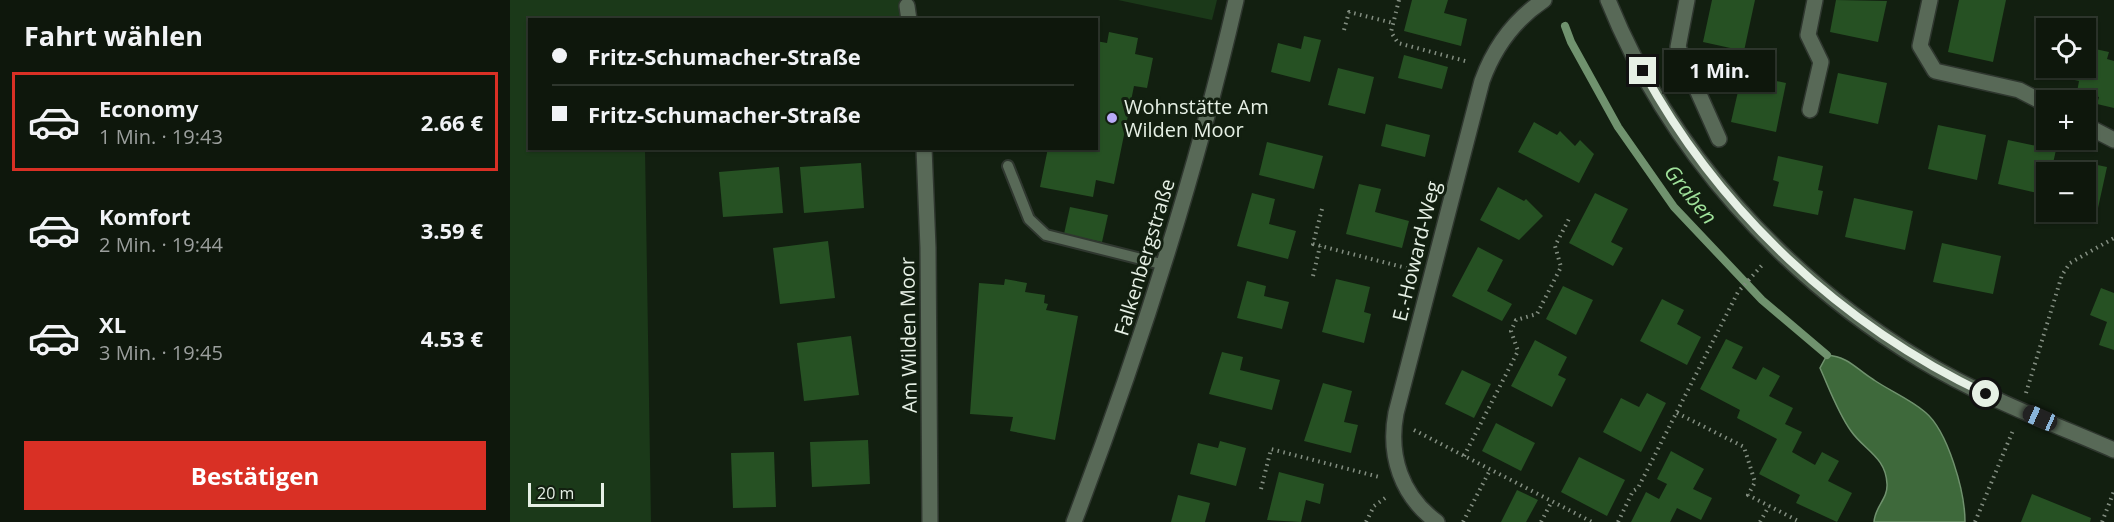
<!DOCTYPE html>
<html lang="de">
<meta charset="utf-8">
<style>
body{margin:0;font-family:"Open Sans",sans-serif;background:#172015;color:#f1f3f6;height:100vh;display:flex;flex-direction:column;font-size:22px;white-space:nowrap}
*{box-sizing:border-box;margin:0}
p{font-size:20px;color:#9b9f9d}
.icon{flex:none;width:33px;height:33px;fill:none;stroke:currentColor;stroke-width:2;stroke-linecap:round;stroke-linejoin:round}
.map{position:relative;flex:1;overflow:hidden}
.details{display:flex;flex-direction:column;background:#0e170c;width:510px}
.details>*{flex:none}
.banner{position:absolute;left:18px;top:18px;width:570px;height:132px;border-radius:0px;box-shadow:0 2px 4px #0004,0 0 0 2px #2e362d;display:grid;align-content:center;height:132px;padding:0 24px;background:#0e170c}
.controls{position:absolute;left:1526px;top:18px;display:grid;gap:12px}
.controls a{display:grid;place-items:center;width:60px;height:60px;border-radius:0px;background:#0e170c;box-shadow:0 2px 4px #0004,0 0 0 2px #2e362d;font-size:30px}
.scale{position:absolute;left:18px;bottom:15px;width:76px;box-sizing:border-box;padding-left:6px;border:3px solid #e6f0e5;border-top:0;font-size:16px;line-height:21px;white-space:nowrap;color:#e6f0e5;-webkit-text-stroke:4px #121f10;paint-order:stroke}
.end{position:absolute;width:27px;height:27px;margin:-14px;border:8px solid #e6f0e5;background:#111;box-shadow:0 0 0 3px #111}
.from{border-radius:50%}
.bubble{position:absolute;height:42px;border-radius:0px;background:#0e170c;box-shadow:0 2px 4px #0004,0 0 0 2px #2e362d;font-size:20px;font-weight:700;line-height:42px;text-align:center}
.car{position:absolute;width:18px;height:36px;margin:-18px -9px;border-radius:8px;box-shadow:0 0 4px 2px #0007;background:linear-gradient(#222 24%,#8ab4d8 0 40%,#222 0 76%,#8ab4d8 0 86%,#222 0)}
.banner b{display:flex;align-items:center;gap:21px;height:57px;font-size:22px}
.banner b+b{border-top:2px solid #2e362d}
.banner i{width:15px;height:15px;background:#f1f3f6}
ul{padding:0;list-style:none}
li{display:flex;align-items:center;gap:18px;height:99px;margin:0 12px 9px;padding:0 12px;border:3px solid transparent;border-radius:0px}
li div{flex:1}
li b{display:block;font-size:22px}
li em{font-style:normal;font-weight:700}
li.on{border-color:#d93025}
li>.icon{width:54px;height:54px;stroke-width:1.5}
h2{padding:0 24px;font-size:27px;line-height:72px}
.primary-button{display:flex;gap:12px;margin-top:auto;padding:12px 24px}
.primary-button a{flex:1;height:69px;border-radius:0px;background:#d93025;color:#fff;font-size:24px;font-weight:700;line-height:69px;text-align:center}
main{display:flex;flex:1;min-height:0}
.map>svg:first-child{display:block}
.green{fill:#1b3919}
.water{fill:#3e693b;stroke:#70926e;stroke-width:1.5}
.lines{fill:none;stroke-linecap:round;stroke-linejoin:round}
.stream{stroke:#70926e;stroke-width:8}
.building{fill:#265123}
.service-casing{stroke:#2f372f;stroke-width:14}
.minor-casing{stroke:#2f372f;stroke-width:18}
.path{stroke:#838e81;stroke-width:4;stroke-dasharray:1.5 4.5;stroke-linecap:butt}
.service{stroke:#586957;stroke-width:10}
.minor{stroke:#586957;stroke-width:15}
.route{stroke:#e6f0e5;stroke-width:8}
.poi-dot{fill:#b9abf7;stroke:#121f10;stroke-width:2}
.labels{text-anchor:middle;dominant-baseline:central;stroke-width:6;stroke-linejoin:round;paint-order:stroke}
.poi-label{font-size:20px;fill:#e6f0e5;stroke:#121f10;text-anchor:start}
.street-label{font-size:20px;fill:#e6f0e5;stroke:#121f10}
.water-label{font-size:21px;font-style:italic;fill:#9fe19a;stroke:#121f10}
</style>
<main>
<section class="details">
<h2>Fahrt wählen</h2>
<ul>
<li class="on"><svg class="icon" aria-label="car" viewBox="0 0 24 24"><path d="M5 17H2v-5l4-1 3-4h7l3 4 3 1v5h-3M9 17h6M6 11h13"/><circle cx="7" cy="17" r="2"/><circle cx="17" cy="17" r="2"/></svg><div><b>Economy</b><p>1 Min. · 19:43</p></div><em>2.66 €</em></li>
<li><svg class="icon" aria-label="car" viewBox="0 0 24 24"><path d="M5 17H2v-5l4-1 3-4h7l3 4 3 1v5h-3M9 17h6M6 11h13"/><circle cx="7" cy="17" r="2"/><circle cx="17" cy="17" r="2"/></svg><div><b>Komfort</b><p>2 Min. · 19:44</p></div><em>3.59 €</em></li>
<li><svg class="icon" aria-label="car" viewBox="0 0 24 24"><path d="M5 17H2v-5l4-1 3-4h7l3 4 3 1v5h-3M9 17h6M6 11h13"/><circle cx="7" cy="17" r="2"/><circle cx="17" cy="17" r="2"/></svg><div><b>XL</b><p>3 Min. · 19:45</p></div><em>4.53 €</em></li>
</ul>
<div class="primary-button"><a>Bestätigen</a></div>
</section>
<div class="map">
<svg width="1604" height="522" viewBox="0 0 1604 522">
<rect width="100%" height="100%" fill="#121f10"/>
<g class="green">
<polygon points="0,0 392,0 394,19 20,20 20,148 135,149 141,522 0,522"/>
<polygon points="608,0 707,0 702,20"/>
</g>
<path class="water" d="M1317 355C1339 357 1346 369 1364 380 1380 391 1400 399 1415 412 1438 431 1455 492 1455 522H1364C1365 506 1378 499 1377 484 1376 457 1354 450 1341 431 1328 413 1319 388 1310 368Z"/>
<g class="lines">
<polyline class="stream" points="1055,26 1061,42 1108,127 1164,207 1252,300 1317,355"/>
</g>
<g class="building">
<polygon points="902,0 938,0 934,13 957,19 951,46 894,31"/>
<polygon points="1202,0 1245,0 1234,51 1193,42"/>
<polygon points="1326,0 1377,1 1368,42 1320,32"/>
<polygon points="1449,0 1496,0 1483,62 1438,52"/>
<polygon points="1534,26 1536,68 1575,68 1575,35 1579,36 1576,47 1599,52 1597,59 1604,61 1604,108 1587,104 1589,97 1567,92 1569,81 1524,71"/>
<polygon points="599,32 628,38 625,54 643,58 637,88 624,86 604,184 586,180 583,197 530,187 538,148 586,148 586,41 597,43"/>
<polygon points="794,36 811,40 800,82 761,72 768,43 791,49"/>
<polygon points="894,55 938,67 932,89 888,78"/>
<polygon points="828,68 864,77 855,114 818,105"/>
<polygon points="1328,73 1377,83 1368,124 1319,113"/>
<polygon points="1232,74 1276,83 1266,132 1221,122"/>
<polygon points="1024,122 1047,135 1050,131 1065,146 1070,140 1084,154 1069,183 1008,152"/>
<polygon points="876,124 920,135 915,157 871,146"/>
<polygon points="1428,125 1476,135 1467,180 1418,169"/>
<polygon points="1498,140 1546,150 1541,172 1536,172 1536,195 1488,184"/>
<polygon points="757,142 813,156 804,189 749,175"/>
<polygon points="1268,156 1313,166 1308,190 1313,191 1308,215 1263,206 1269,182 1263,180"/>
<polygon points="1568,161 1597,167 1588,208 1575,205 1575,172 1565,172"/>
<polygon points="351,163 354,208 294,213 290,167"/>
<polygon points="269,167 273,213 213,217 209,172"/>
<polygon points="849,184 871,189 865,212 899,221 892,248 836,234"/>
<polygon points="988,187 1014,201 1016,199 1033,216 1009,240 970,220"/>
<polygon points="742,193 765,199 759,224 786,231 778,259 727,246"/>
<polygon points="1085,193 1118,209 1101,242 1113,248 1103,266 1059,243"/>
<polygon points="1344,198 1403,211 1395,250 1335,237"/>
<polygon points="560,207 598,215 592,242 554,234"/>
<polygon points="318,241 325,298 270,304 263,248"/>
<polygon points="1432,243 1491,256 1483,294 1423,282"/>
<polygon points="968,247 993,260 977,291 1002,304 992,321 942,296"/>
<polygon points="495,279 517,283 515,292 535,295 534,303 538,304 536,310 568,316 545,440 500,431 503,417 460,414 469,283 494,285"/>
<polygon points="826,279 860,287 854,312 861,314 854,343 812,332"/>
<polygon points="737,281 756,286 754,296 779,302 772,329 727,318"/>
<polygon points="1053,286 1083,300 1066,335 1036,319"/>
<polygon points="1591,288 1604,293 1604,350 1589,345 1597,322 1580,315"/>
<polygon points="1152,299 1174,310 1167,324 1191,337 1177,365 1130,341"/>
<polygon points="341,336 349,395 294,401 287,343"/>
<polygon points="1216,339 1233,347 1222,368 1246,380 1253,367 1270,376 1259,396 1283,408 1275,424 1292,432 1282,452 1305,465 1312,452 1329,461 1318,481 1342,493 1327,522 1286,503 1290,495 1249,474 1267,439 1227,418 1230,410 1190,389"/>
<polygon points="1025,340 1057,357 1048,375 1056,379 1042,407 1001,386"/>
<polygon points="712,352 733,357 730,370 770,380 762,410 699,394"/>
<polygon points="952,370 981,384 964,418 935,404"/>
<polygon points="813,383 842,391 834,422 848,425 841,453 794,441"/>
<polygon points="1137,393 1156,403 1131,452 1093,432 1111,398 1129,407"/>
<polygon points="986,423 1025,443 1011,471 972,451"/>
<polygon points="358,440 360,484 302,487 300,442"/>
<polygon points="710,441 736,448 726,486 680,474 688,443 708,448"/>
<polygon points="1161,451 1194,469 1183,489 1202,498 1191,520 1167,508 1160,522 1121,522 1136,492 1149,499 1157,484 1147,479"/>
<polygon points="264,452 266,507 223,508 221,453"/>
<polygon points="1069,457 1115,480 1097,516 1051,492"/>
<polygon points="769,472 814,484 810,504 796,500 791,522 757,520"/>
<polygon points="1007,490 1028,500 1016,522 991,522"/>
<polygon points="1522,494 1581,518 1580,522 1511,522"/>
<polygon points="668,495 700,503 695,522 661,522"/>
</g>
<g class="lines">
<g class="service-casing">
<polyline id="service" points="498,166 519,219 536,235 655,265"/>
</g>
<g class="minor-casing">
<g id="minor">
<path d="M1098 0C1158 150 1274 277 1411 360 1472 397 1539 422 1604 450"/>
<polyline points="1177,0 1168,47 1209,139"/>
<polyline points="1420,0 1410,46 1425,71 1509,90 1536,104"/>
<polyline points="397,6 399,20"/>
<polyline points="1300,110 1311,62 1298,35 1305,0"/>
<polyline points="1575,125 1604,140"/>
<polyline points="414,148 418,248 420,522"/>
<path d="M564 522C629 351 685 178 726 0"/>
<path d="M927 522C891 496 878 455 886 413L972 81C984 48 1004 20 1034 0"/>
</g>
</g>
<g class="path">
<polyline points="889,0 881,32 888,43 959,62"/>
<polyline points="834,30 839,12 883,23"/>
<polyline points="812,209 803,244 904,270"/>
<polyline points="803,276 810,246"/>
<polyline points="1516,393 1552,275 1560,263 1604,238"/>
<polyline points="1167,413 1234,447 1245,482 1238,495 1290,522"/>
<polyline points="904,430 1082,522"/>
<polyline points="954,456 1008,351 1001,331 1006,320 1027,314 1051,267 1045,246 1060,217"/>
<polyline points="751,489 761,449 869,477"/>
<polyline points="856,522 864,506 878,496"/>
<polyline points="953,522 980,470"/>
<polyline points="1031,522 1042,501"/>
<polyline points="1108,522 1123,491 1128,488 1228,292 1254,263"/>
<polyline points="1250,522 1259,506"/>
<polyline points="1465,522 1504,428"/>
<polyline points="1592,522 1604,491"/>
</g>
<use href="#service" class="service"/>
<use href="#minor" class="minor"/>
</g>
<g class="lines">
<path class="route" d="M1133 71C1210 212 1331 325 1476 394"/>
</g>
<circle class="poi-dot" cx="602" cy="118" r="6"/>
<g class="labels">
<g class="poi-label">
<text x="614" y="106">Wohnstätte Am<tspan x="614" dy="23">Wilden Moor</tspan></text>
</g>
<g class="street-label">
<text transform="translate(906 251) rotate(-76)">E.-Howard-Weg</text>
<text transform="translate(634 257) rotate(-73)">Falkenbergstraße</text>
<text transform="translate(398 335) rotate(-91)">Am Wilden Moor</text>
</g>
<g class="water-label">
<text transform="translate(1181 194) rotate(51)">Graben</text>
</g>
</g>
</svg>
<div class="controls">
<a><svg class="icon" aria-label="locate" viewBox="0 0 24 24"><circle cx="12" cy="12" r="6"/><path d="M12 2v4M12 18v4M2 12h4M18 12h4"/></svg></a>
<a>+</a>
<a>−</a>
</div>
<div class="scale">20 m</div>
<i class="end from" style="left:1476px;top:394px"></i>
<i class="end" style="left:1133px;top:71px"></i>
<div class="bubble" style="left:1154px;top:50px;width:111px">1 Min.</div>
<i class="car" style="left:1530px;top:418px;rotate:294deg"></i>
<div class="banner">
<b><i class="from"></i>Fritz-Schumacher-Straße</b>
<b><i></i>Fritz-Schumacher-Straße</b>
</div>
</div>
</main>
